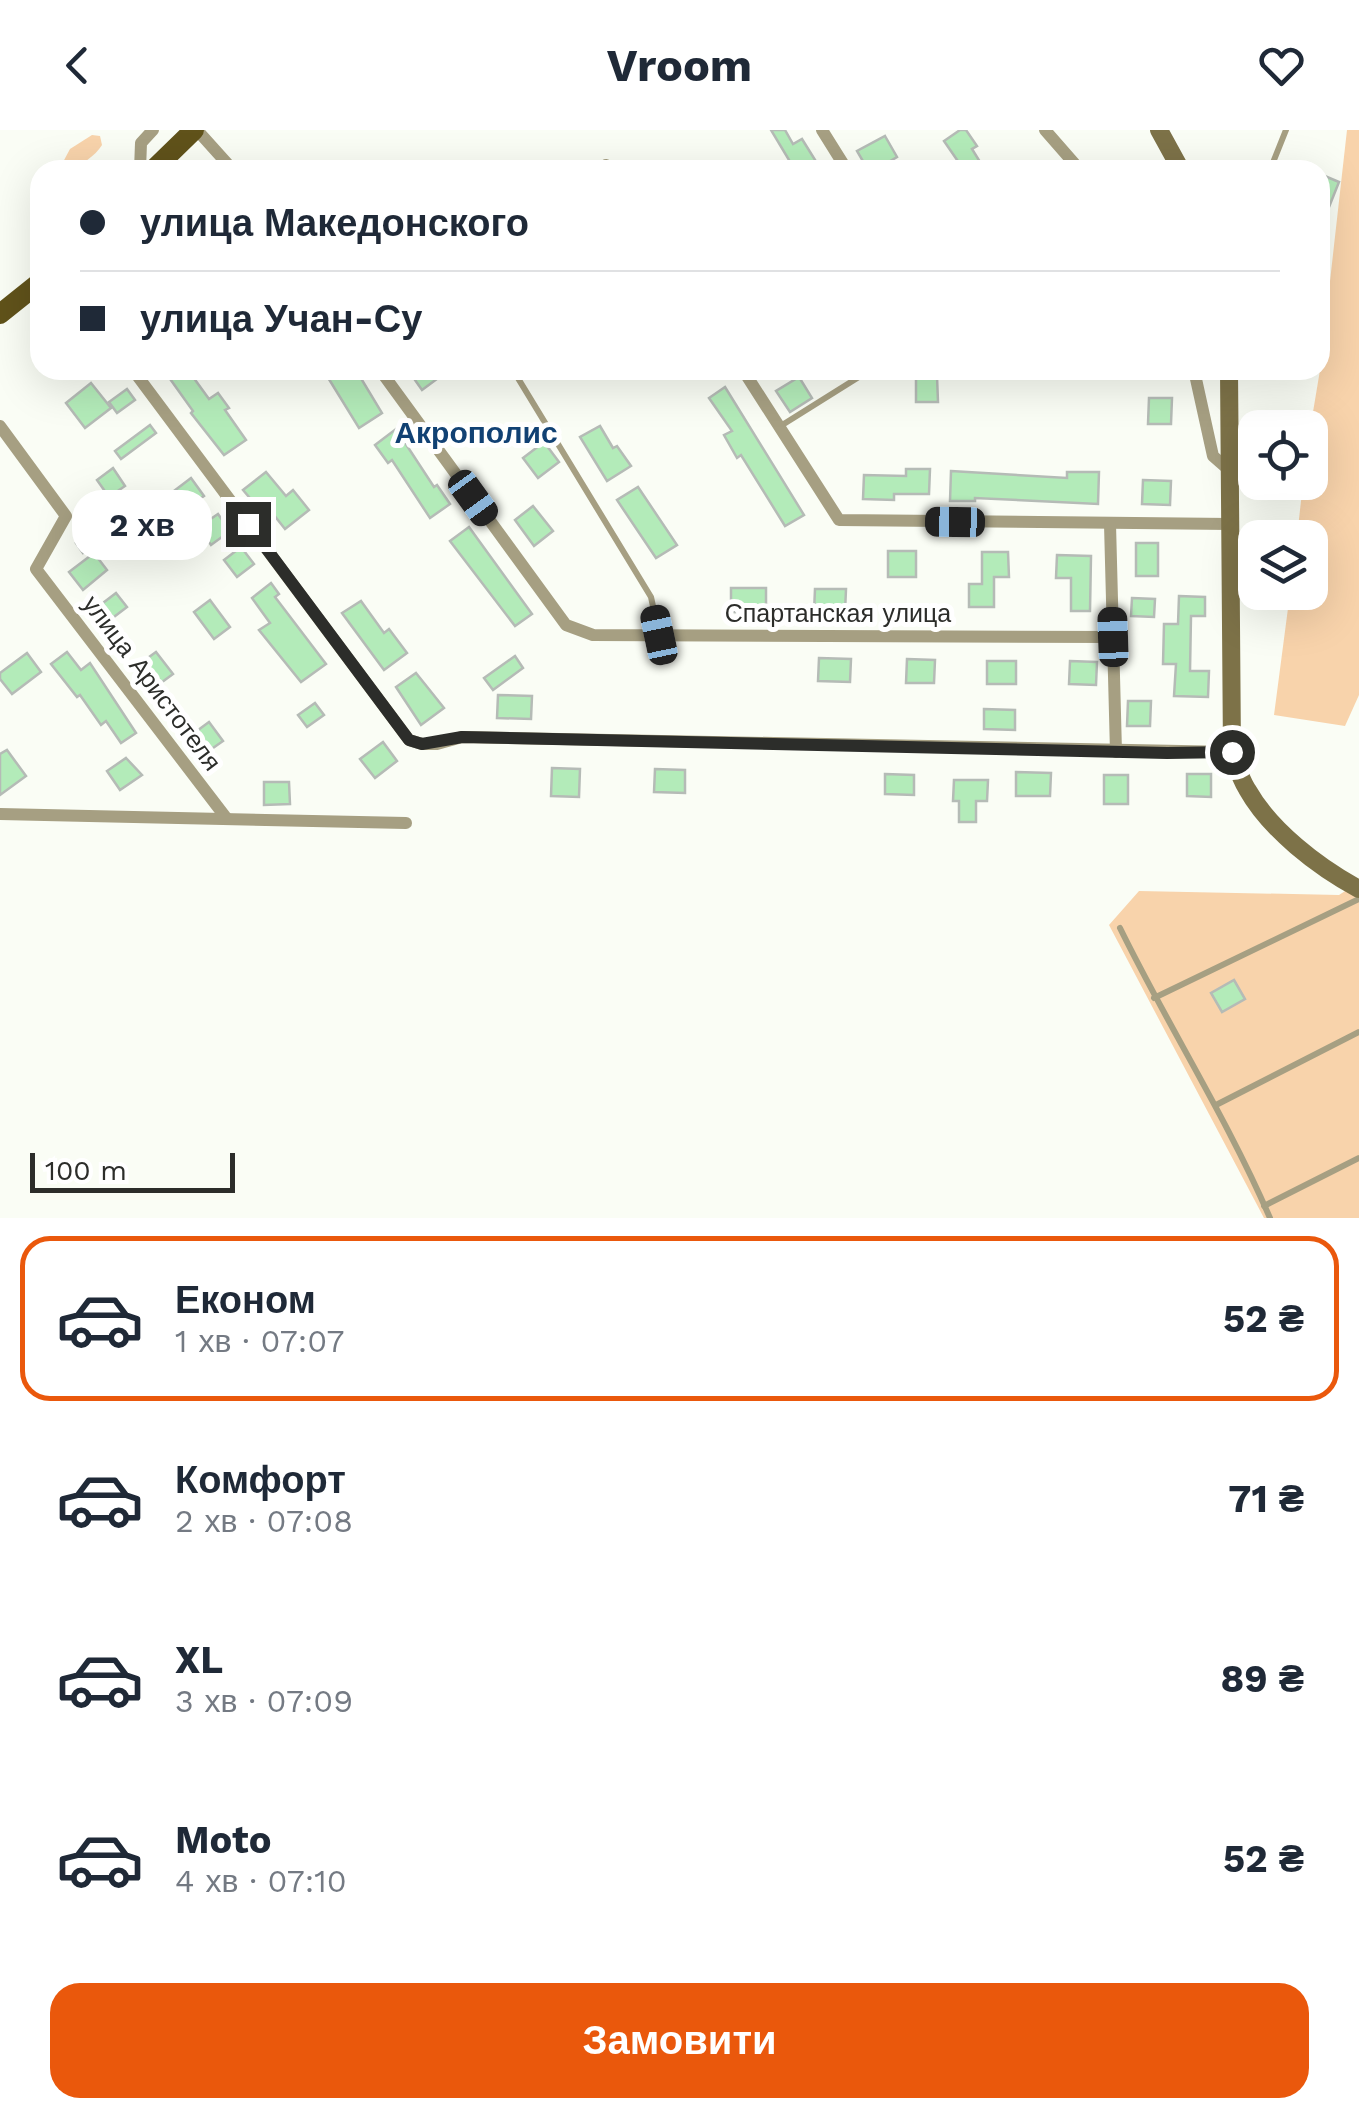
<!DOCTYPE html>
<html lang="uk">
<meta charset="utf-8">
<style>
body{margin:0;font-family:"Work Sans",sans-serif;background:#f6f6f7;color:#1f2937;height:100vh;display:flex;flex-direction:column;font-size:38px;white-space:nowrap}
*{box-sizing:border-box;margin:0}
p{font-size:32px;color:#747a83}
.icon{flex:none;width:55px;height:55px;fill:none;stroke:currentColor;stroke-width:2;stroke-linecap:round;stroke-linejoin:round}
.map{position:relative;height:1088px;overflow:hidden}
.drawer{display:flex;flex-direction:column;background:#fff;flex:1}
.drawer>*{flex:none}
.hud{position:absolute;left:30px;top:30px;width:1300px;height:220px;border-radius:30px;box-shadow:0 10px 40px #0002;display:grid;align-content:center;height:220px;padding:0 50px;background:#fff}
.fabs{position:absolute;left:1238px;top:280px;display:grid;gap:20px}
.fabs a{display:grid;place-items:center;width:90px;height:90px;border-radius:20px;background:#fff;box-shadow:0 10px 40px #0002;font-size:50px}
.scale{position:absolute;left:30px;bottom:25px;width:205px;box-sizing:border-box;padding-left:10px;border:5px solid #2c2d2a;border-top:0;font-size:28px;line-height:35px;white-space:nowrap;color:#2c2d2a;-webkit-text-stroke:8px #fff;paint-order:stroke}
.end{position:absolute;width:45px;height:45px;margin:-22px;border:12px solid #2c2d2a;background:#fff;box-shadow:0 0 0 5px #fff}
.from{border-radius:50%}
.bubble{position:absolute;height:70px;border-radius:30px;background:#fff;box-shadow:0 10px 40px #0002;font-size:32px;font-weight:700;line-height:70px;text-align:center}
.car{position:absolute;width:30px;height:60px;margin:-30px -15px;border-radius:12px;box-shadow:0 0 8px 2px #0007;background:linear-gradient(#222 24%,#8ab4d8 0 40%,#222 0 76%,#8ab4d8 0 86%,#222 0)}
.hud b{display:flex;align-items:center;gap:35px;height:95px;font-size:38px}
.hud b+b{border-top:2px solid #e0e1e3}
.hud i{width:25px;height:25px;background:#1f2937}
ul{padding:18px 0 0;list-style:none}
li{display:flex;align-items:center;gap:30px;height:165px;margin:0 20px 15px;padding:0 30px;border:5px solid transparent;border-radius:30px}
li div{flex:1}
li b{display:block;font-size:38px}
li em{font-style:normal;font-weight:700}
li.active{border-color:#ea580c}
li>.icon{width:90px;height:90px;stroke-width:1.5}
.button{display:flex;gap:20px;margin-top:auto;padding:20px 50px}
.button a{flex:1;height:115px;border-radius:30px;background:#ea580c;color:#fff;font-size:40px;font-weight:700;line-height:115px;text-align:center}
header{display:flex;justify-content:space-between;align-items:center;height:130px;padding:0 50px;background:#fff;font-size:45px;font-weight:700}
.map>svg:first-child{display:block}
.green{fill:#f8d3ab}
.building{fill:#b3ebb9;stroke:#b5bbb6;stroke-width:2.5}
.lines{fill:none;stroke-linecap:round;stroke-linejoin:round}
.lane{stroke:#a69f82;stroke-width:6}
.street{stroke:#a69f82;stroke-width:12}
.secondary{stroke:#7d7248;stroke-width:18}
.primary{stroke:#60521a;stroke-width:20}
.route{stroke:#2c2d2a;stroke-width:12}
.labels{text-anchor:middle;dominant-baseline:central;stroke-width:10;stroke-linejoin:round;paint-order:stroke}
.street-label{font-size:25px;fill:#2c2d2a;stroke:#fff}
.quarter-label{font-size:30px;font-weight:bold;fill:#114173;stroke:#fff}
</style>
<header><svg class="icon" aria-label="back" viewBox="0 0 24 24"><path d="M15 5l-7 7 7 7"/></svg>Vroom<svg class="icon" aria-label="heart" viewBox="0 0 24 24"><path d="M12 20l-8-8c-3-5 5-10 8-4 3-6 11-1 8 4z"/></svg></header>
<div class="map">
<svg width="1359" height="1088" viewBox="0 0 1359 1088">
<rect width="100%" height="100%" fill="#fafdf5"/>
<g class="green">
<polygon points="1347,0 1359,0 1359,565 1345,596 1274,585 1290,463 1310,462 1310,408 1297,407 1303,353 1310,352 1310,300 1320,240"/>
<path d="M92 5 100 6 102 15C95 26 83 34 70 38L62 34 70 19Z"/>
<polygon points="1359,752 1359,1088 1264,1088 1109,795 1139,761 1339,765"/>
</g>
<g class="building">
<polygon points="771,0 785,0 793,14 802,9 817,33 805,40 795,40"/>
<polygon points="960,0 966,0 977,16 972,19 985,40 964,40 944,11"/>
<polygon points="885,6 897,27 875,40 868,40 857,21"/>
<polygon points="1320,44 1339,52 1329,77 1320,73"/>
<polygon points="177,240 188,240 209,269 218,263 229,278 225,280 246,310 224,325 191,283 193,281 168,246"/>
<polygon points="335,240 356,240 382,283 359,298 327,246"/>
<polygon points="408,240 449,240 422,260"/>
<polygon points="916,246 937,246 938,272 916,272"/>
<polygon points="799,247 812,268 790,282 776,261"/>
<polygon points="91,253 111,278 85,298 66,273"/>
<polygon points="725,257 804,385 785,396 741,325 737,328 724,305 732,301 709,268"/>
<polygon points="127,259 135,270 117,283 109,272"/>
<polygon points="1149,268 1172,268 1171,294 1148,294"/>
<polygon points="150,295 156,303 121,329 115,321"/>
<polygon points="600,296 613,318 617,316 631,336 607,351 580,307"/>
<polygon points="396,299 434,357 437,355 450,374 430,388 392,330 388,333 375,315"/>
<polygon points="544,312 559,332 538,348 523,328"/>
<polygon points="113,338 125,356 109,367 97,350"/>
<polygon points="906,339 930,339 929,364 894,364 894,370 863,369 864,345 906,346"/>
<polygon points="951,341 1067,348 1067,342 1099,342 1098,374 975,368 975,371 950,371"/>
<polygon points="266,342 286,366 293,360 309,380 285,399 266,375 260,380 243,360"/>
<polygon points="191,348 204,366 183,381 170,364"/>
<polygon points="1143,350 1171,351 1170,375 1142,374"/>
<polygon points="638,357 677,415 656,428 617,370"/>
<polygon points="533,376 553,401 534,416 515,390"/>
<polygon points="218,384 230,401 211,415 199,397"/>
<polygon points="101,396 108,407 83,423 76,413"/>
<polygon points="469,397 532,484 515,496 450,411"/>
<rect x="1136" y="413" width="22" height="33"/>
<polygon points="241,417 254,434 237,447 224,430"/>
<rect x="888" y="421" width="28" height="26"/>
<polygon points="982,422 1008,422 1009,447 994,447 994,477 969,477 969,454 982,454"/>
<polygon points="94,423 107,440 83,460 69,442"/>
<polygon points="1057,425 1091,426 1090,481 1071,481 1071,448 1056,448"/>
<polygon points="271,453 279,464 275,467 326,534 301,552 259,500 270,493 252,468"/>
<polygon points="731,458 766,458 766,483 731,482"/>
<polygon points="815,459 846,459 845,482 814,482"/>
<polygon points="116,463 127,477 106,493 95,479"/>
<polygon points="1179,466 1205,467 1205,486 1191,486 1190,541 1209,541 1208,567 1174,566 1176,534 1163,534 1164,494 1178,494"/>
<polygon points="1132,468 1155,469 1154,487 1131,486"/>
<polygon points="210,470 230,497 214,509 194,482"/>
<polygon points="361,471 384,503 389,499 407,523 384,540 342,483"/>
<polygon points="67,522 81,540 90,533 136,603 121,613 106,591 101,595 80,565 77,567 51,534"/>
<polygon points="156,522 173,544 154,558 138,535"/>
<polygon points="27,523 41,542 12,564 0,549 0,543"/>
<polygon points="515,526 523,538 493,560 484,548"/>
<polygon points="819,528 851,529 850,552 818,551"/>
<polygon points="907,529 935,530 934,553 906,553"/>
<rect x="987" y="531" width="29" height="23"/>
<polygon points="1070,531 1097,532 1096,555 1069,554"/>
<polygon points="416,543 444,578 421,595 396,557"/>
<polygon points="498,565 532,566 531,589 497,588"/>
<polygon points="1128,571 1151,571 1150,596 1127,596"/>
<polygon points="315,573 324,585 307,597 298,585"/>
<polygon points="984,579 1015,580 1015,600 984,599"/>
<polygon points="209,592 223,611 203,625 190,606"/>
<polygon points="383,612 397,631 375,648 360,629"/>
<polygon points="7,620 26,646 0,665 0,624"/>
<polygon points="126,628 142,645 120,660 107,641"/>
<polygon points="552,638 580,639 579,667 551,666"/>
<polygon points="655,639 685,640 685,663 654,662"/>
<polygon points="1016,642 1051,643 1050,666 1016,666"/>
<polygon points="885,644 914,645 914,665 885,664"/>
<polygon points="1187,644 1211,644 1211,667 1187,666"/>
<rect x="1104" y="645" width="24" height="29"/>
<polygon points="954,650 988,650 987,671 976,671 976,692 959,692 959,671 953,671"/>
<polygon points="264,652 289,652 290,674 264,675"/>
<polygon points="1234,850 1245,869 1222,882 1211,863"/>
</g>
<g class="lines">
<g class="lane">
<polyline points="1270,40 1286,0"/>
<polyline points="513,240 651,467 659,504"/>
<polyline points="779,297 870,240"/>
<path d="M1120 798C1168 896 1227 988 1270 1088"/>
<polyline points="1154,868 1359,769"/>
<polyline points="1216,975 1359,902"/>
<polyline points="1264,1076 1359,1028"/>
</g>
<g class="street">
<polyline points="197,0 233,40"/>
<polyline points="822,0 847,40"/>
<polyline points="1045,0 1080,40"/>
<polyline points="606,35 610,40"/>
<polyline points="140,40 141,13 153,0"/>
<polyline points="133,240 409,610 422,614 437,614 462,607 1232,622"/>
<polyline points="380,240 566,495 593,505 1113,507"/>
<polyline points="743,240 839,390 1230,394"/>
<polyline points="1194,240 1213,326 1229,340"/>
<polyline points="0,296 66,386 36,439 227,689"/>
<polyline points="1110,394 1116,622"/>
<polyline points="0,684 406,693"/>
</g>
<g class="secondary">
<polyline points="1159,0 1181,40"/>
<path d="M1229 240 1232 622C1236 634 1240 648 1247 659 1270 700 1318 737 1359 759"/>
</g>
<g class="primary">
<polyline points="153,40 194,0"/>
<polyline points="0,184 40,152"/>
</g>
</g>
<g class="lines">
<polyline class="route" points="248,394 409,610 422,614 462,607 1167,623 1232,622"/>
</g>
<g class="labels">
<g class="street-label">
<text x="838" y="483">Спартанская улица</text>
<text transform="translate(152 553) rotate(53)">улица Аристотеля</text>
</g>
<g class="quarter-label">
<text x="476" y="302">Акрополис</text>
</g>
</g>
</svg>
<div class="fabs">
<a><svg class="icon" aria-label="locate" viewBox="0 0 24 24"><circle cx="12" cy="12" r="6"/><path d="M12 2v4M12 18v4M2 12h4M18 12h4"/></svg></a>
<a><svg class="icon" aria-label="layers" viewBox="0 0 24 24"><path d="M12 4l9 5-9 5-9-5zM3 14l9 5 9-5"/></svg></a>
</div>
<div class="scale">100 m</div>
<i class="end from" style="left:1232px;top:622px"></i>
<i class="end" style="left:248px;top:394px"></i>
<div class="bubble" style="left:72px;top:360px;width:140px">2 хв</div>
<i class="car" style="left:473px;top:368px;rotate:144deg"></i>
<i class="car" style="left:955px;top:392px;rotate:271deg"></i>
<i class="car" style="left:659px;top:505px;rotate:348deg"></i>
<i class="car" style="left:1113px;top:507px;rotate:358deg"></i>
<div class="hud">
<b><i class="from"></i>улица Македонского</b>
<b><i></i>улица Учан-Су</b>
</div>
</div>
<section class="drawer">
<ul>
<li class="active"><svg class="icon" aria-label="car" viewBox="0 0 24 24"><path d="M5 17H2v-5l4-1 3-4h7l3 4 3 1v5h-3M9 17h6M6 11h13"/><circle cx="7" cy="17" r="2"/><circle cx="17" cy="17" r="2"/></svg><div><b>Економ</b><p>1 хв · 07:07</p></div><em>52 ₴</em></li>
<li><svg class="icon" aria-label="car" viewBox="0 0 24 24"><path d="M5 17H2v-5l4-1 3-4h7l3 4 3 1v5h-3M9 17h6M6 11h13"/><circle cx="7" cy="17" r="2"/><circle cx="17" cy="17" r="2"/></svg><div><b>Комфорт</b><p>2 хв · 07:08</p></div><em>71 ₴</em></li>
<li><svg class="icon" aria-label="car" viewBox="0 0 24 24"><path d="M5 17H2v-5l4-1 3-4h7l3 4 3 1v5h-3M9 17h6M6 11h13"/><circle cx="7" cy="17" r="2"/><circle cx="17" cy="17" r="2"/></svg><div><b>XL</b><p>3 хв · 07:09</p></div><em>89 ₴</em></li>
<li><svg class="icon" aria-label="car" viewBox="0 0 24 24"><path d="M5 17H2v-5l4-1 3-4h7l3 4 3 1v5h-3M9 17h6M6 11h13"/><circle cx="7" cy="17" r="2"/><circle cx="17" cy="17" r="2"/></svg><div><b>Moto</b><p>4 хв · 07:10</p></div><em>52 ₴</em></li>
</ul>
<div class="button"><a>Замовити</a></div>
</section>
